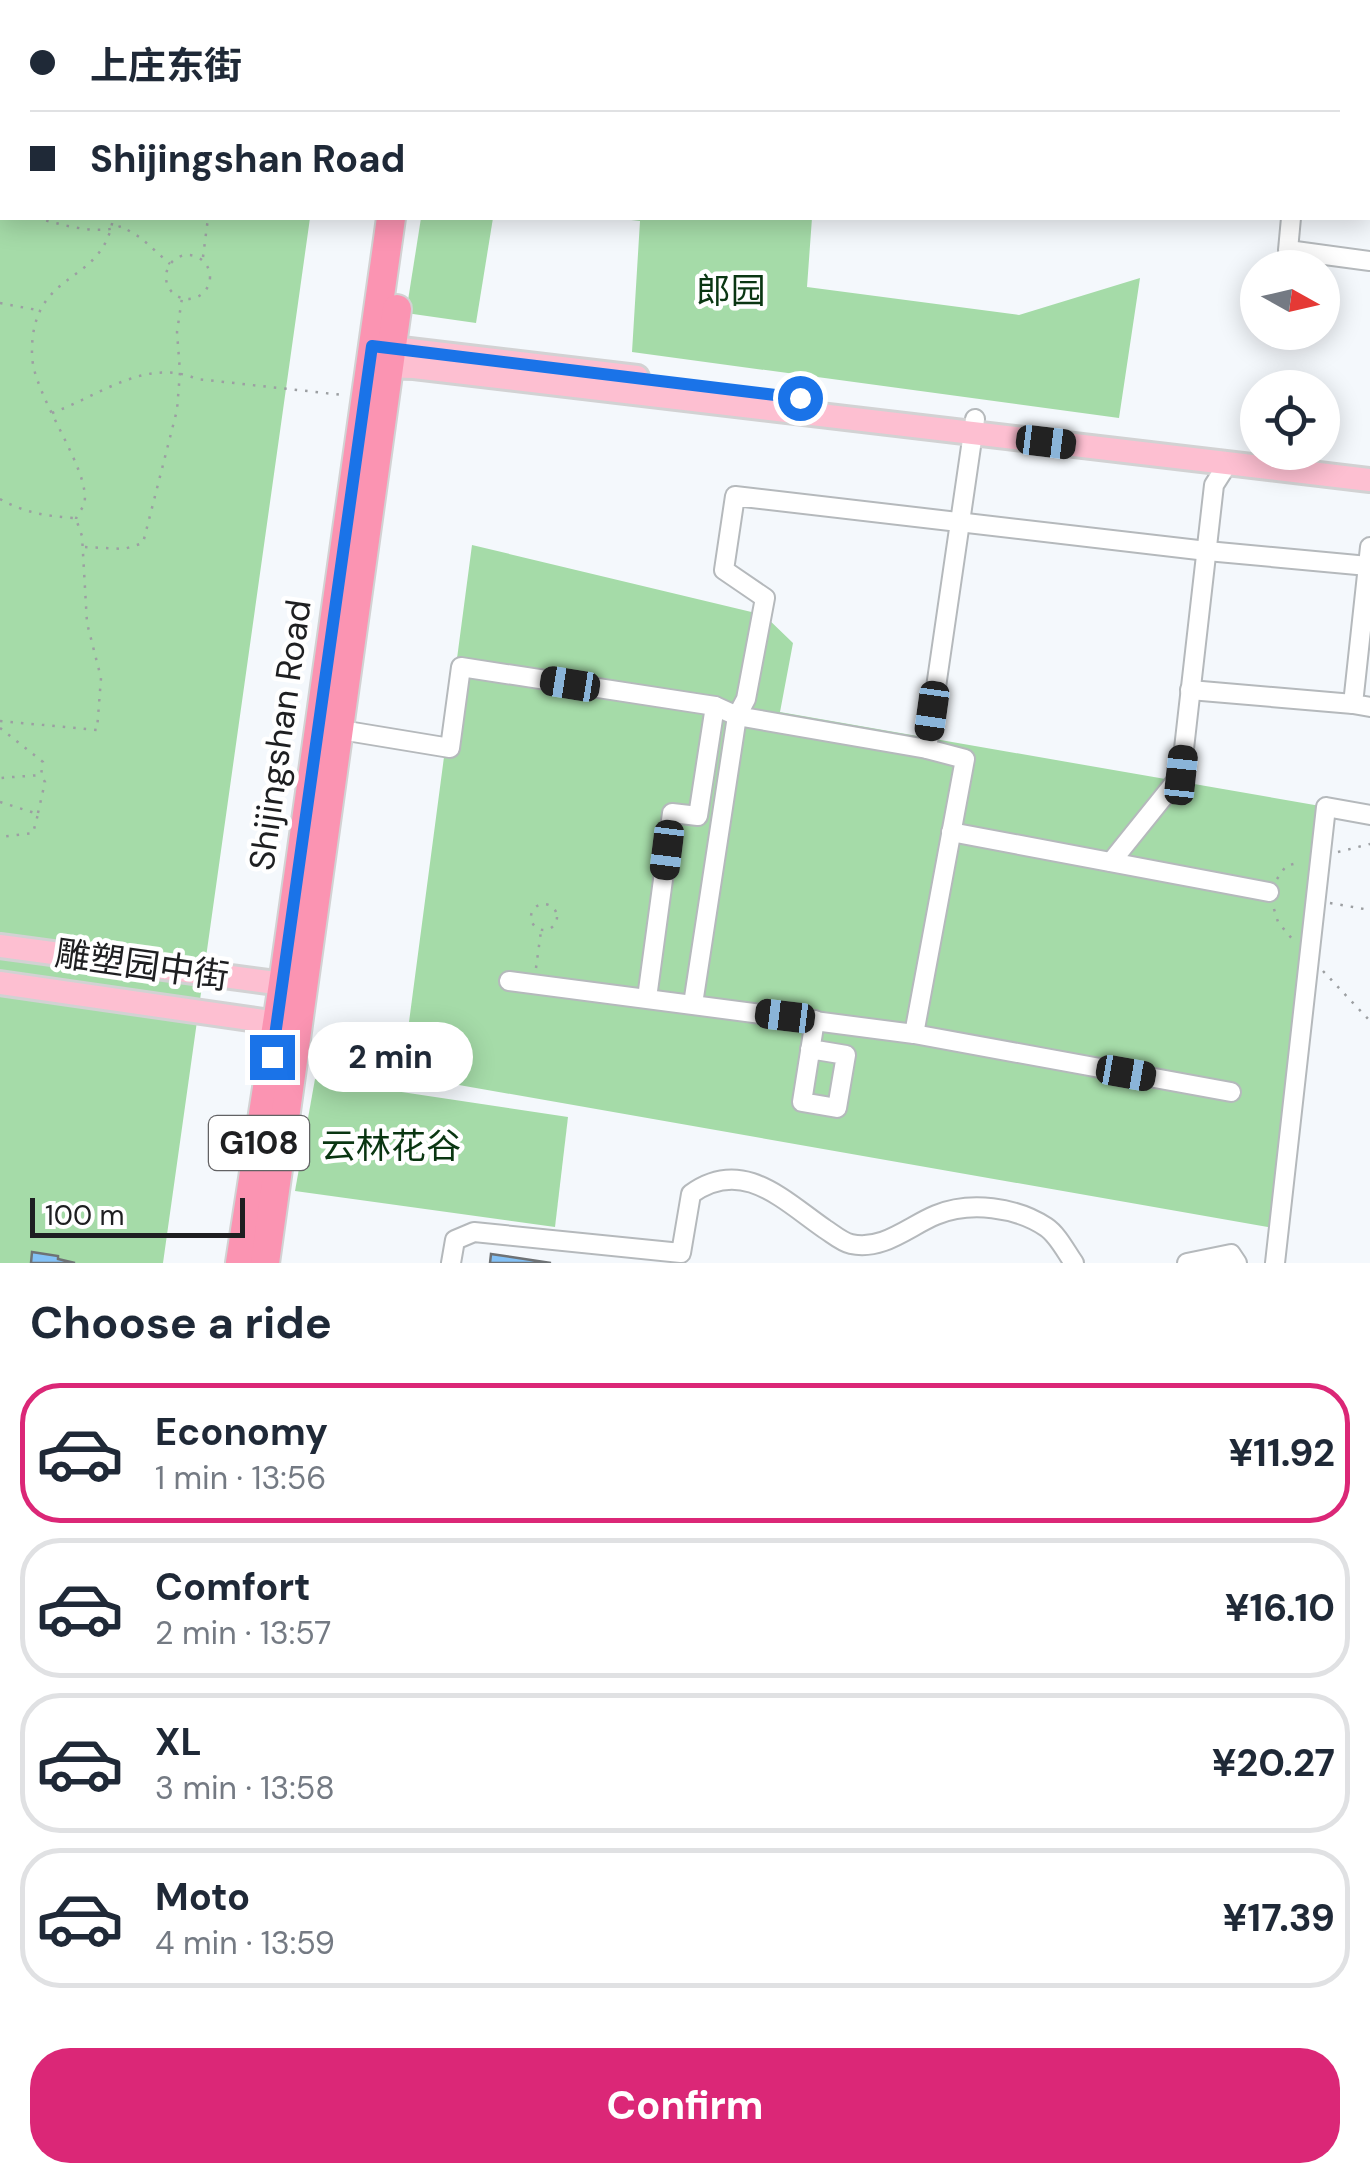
<!DOCTYPE html>
<meta charset="utf-8">
<style>
body{margin:0;font-family:"DM Sans","Noto Sans SC",sans-serif;background:#f6f6f7;color:#1f2937;height:100vh;display:flex;flex-direction:column;font-size:38px;white-space:nowrap}
*{box-sizing:border-box;margin:0}
p{font-size:32px;color:#747a83}
.icon{flex:none;width:55px;height:55px;fill:none;stroke:currentColor;stroke-width:2;stroke-linecap:round;stroke-linejoin:round}
.map{position:relative;height:1263px;overflow:hidden}
.sheet{display:flex;flex-direction:column;background:#fff;flex:1}
.sheet>*{flex:none}
.hud{position:absolute;left:0px;top:0px;width:1370px;height:220px;box-shadow:0 5px 25px #0003;display:grid;align-content:center;height:220px;padding:0 30px;background:#fff}
.needle{width:65px;rotate:98deg}
.tools{position:absolute;left:1240px;top:250px;display:grid;gap:20px}
.tools a{display:grid;place-items:center;width:100px;height:100px;border-radius:50%;background:#fff;box-shadow:0 5px 25px #0003;font-size:50px}
.scale{position:absolute;left:30px;bottom:25px;width:215px;box-sizing:border-box;padding-left:10px;border:5px solid #1e1f21;border-top:0;font-size:28px;line-height:35px;white-space:nowrap;color:#1e1f21;-webkit-text-stroke:8px #fff;paint-order:stroke}
.end{position:absolute;width:45px;height:45px;margin:-22px;border:12px solid #1a73e8;background:#fff;box-shadow:0 0 0 5px #fff}
.from{border-radius:50%}
.bubble{position:absolute;height:70px;border-radius:35px;background:#fff;box-shadow:0 5px 25px #0003;font-size:32px;font-weight:700;line-height:70px;text-align:center}
.car{position:absolute;width:30px;height:60px;margin:-30px -15px;border-radius:12px;box-shadow:0 0 8px 2px #0007;background:linear-gradient(#222 24%,#8ab4d8 0 40%,#222 0 76%,#8ab4d8 0 86%,#222 0)}
.hud b{display:flex;align-items:center;gap:35px;height:95px;font-size:38px}
.hud b+b{border-top:2px solid #e0e1e3}
.hud i{width:25px;height:25px;background:#1f2937}
ul{padding:0;list-style:none}
li{display:flex;align-items:center;gap:30px;height:140px;margin:0 20px 15px;padding:0 10px;border:5px solid #e0e1e3;border-radius:40px}
li div{flex:1}
li b{display:block;font-size:38px}
li em{font-style:normal;font-weight:700}
li.on{border-color:#db2777}
li>.icon{width:90px;height:90px;stroke-width:1.5}
h2{padding:0 30px;font-size:45px;line-height:120px}
.button{display:flex;gap:20px;margin-top:auto;padding:20px 30px}
.button a{flex:1;height:115px;border-radius:40px;background:#db2777;color:#fff;font-size:40px;font-weight:700;line-height:115px;text-align:center}
.map>svg:first-child{display:block}
.green{fill:#a5dba8}
.water{fill:#51b6cf;stroke:#42899b;stroke-width:2.5}
.building{fill:#83c1f6;stroke:#6e7275;stroke-width:2.5}
.lines{fill:none;stroke-linecap:round;stroke-linejoin:round}
.minor-casing{stroke:#b5b9bc;stroke-width:22}
.major-casing{stroke:#d2d2d3;stroke-width:28}
.highway-casing{stroke:#d2d2d3;stroke-width:32}
.path{stroke:#9c9fa2;stroke-width:2.5;stroke-dasharray:2.5 8;stroke-linecap:butt}
.minor{stroke:#fff;stroke-width:18}
.major{stroke:#fdbfd1;stroke-width:22}
.highway{stroke:#fb94b2;stroke-width:28}
.route{stroke:#1a73e8;stroke-width:12}
.labels{text-anchor:middle;dominant-baseline:central;stroke-width:9;stroke-linejoin:round;paint-order:stroke}
.shield{fill:#fff;stroke:#626264;stroke-width:2.5}
.shield-label{font-size:32px;font-weight:bold;fill:#1e1f21}
.park-label{font-size:35px;fill:#0a3612;stroke:#fff}
.street-label{font-size:35px;fill:#1e1f21;stroke:#fff}
</style>
<div class="map">
<svg width="1370" height="1263" viewBox="0 0 1370 1263">
<rect width="100%" height="100%" fill="#f4f8fc"/>
<g class="green">
<polygon points="0,0 340,0 2,2 2,218 310,218 163,1263 0,1263"/>
<polygon points="483,0 839,0 482,2"/>
<polygon points="421,218 493,218 476,323 406,313"/>
<polygon points="614,218 812,218 807,287 1019,315 1140,278 1119,418 632,352 640,221"/>
<polygon points="472,545 764,615 793,643 780,712 1326,807 1279,1229 402,1075"/>
<polygon points="315,1079 568,1117 555,1227 295,1191"/>
</g>
<polygon class="water" points="0,0 133,0 2,2 0,61"/>
<g class="building">
<polygon points="32,1252 58,1256 58,1259 75,1263 31,1263"/>
<polygon points="491,1254 551,1263 490,1263"/>
</g>
<g class="lines">
<g class="minor-casing">
<g id="minor">
<polyline points="1226,0 1228,2"/>
<polyline points="854,2 855,0"/>
<polyline points="966,2 967,0"/>
<polyline points="991,2 991,0"/>
<polyline points="1079,2 1080,0"/>
<polyline points="1174,2 1175,0"/>
<polyline points="1291,218 1288,250 1370,261"/>
<polyline points="1370,547 1353,704 1370,707"/>
<polyline points="1190,690 1353,704"/>
<polyline points="341,730 450,748 461,667 715,706"/>
<polyline points="927,749 737,716 746,699 765,598 724,570 735,496 1207,551 1368,566"/>
<polyline points="951,832 1269,892"/>
<polyline points="1111,862 1181,775 1214,485 1228,463"/>
<polyline points="509,981 914,1034 1231,1092"/>
<polyline points="647,998 672,813 698,816 715,706 737,716 693,1004"/>
<polyline points="914,1034 965,759 927,749 975,419"/>
<polyline points="810,1049 846,1055 837,1108 802,1102 815,1020"/>
<path d="M451 1263 455 1240 474 1232 681 1253 691 1194C742 1157 782 1199 825 1229 833 1234 842 1242 851 1244 883 1251 909 1226 936 1215 970 1201 1016 1207 1046 1227 1058 1235 1066 1252 1074 1263"/>
<polyline points="1187,1263 1231,1254 1237,1263"/>
<polyline points="1275,1263 1326,807 1370,815"/>
</g>
</g>
<g class="major-casing">
<g id="major">
<polyline points="376,346 637,377"/>
<polyline points="373,366 414,367 1370,480"/>
<polyline points="0,946 283,984"/>
<polyline points="0,983 277,1023"/>
</g>
</g>
<g class="highway-casing">
<g id="highway">
<polyline points="421,2 421,0"/>
<polyline points="440,2 440,0"/>
<polyline points="240,1263 283,984 391,218"/>
<polyline points="265,1263 397,309"/>
</g>
</g>
<g class="path">
<polyline points="176,0 178,2"/>
<polyline points="220,2 220,0"/>
<polyline points="394,2 395,0"/>
<polyline points="469,2 470,0"/>
<polyline points="0,198 2,199"/>
<polyline points="0,201 2,202"/>
<path d="M36 218C61 224 96 236 121 226L141 238 170 264"/>
<circle cx="188" cy="277" r="22"/>
<polyline points="203,257 208,218"/>
<polyline points="0,303 37,310"/>
<path d="M52 413C99 396 146 357 197 379L343 395"/>
<path d="M0 499C25 513 46 516 74 518"/>
<path d="M76 519C76 517 83 507 84 505 93 472 33 397 32 355 30 267 103 288 113 218"/>
<polyline points="85,547 124,549 143,543 177,410 180,372 177,332 182,298"/>
<polyline points="0,721 97,730 101,678 87,623 82,536 76,519"/>
<polyline points="0,728 43,762 41,775 0,778"/>
<polyline points="0,802 38,814 33,833 0,837"/>
<polyline points="38,813 45,782 42,777"/>
<polyline points="1338,852 1370,844"/>
<polyline points="1277,879 1286,866 1301,862"/>
<polyline points="1330,903 1370,910"/>
<circle cx="544" cy="917" r="13"/>
<polyline points="1274,909 1278,922 1293,940"/>
<polyline points="536,968 541,931"/>
<polyline points="1323,971 1370,1021"/>
</g>
<use href="#minor" class="minor"/>
<use href="#major" class="major"/>
<use href="#highway" class="highway"/>
</g>
<g class="lines">
<polyline class="route" points="272,1057 372,346 800,398"/>
</g>
<g class="labels">
<rect class="shield" x="209" y="1116" width="100" height="54" rx="8"/>
<g class="shield-label">
<text x="259" y="1143">G108</text>
</g>
<g class="park-label">
<text x="731" y="291">郎园</text>
<text x="391" y="1146">云林花谷</text>
</g>
<g class="street-label">
<text transform="translate(280 735) rotate(-82)">Shijingshan Road</text>
<text transform="translate(142 965) rotate(8)">雕塑园中街</text>
</g>
</g>
</svg>
<div class="tools">
<a><svg class="needle" viewBox="-14 -14 28 28"><path d="M0-13l5 13h-10z" fill="#e53935"/><path d="M0 13l5-13h-10z" fill="#747a83"/></svg></a>
<a><svg class="icon" aria-label="locate" viewBox="0 0 24 24"><circle cx="12" cy="12" r="6"/><path d="M12 2v4M12 18v4M2 12h4M18 12h4"/></svg></a>
</div>
<div class="scale">100 m</div>
<i class="end from" style="left:800px;top:398px"></i>
<i class="end" style="left:272px;top:1057px"></i>
<div class="bubble" style="left:308px;top:1022px;width:165px">2 min</div>
<i class="car" style="left:1046px;top:442px;rotate:97deg"></i>
<i class="car" style="left:570px;top:684px;rotate:279deg"></i>
<i class="car" style="left:932px;top:711px;rotate:188deg"></i>
<i class="car" style="left:1181px;top:775px;rotate:6deg"></i>
<i class="car" style="left:667px;top:850px;rotate:187deg"></i>
<i class="car" style="left:785px;top:1016px;rotate:277deg"></i>
<i class="car" style="left:1126px;top:1073px;rotate:100deg"></i>
<div class="hud">
<b><i class="from"></i>上庄东街</b>
<b><i></i>Shijingshan Road</b>
</div>
</div>
<section class="sheet">
<h2>Choose a ride</h2>
<ul>
<li class="on"><svg class="icon" aria-label="car" viewBox="0 0 24 24"><path d="M5 17H2v-5l4-1 3-4h7l3 4 3 1v5h-3M9 17h6M6 11h13"/><circle cx="7" cy="17" r="2"/><circle cx="17" cy="17" r="2"/></svg><div><b>Economy</b><p>1 min · 13:56</p></div><em>¥11.92</em></li>
<li><svg class="icon" aria-label="car" viewBox="0 0 24 24"><path d="M5 17H2v-5l4-1 3-4h7l3 4 3 1v5h-3M9 17h6M6 11h13"/><circle cx="7" cy="17" r="2"/><circle cx="17" cy="17" r="2"/></svg><div><b>Comfort</b><p>2 min · 13:57</p></div><em>¥16.10</em></li>
<li><svg class="icon" aria-label="car" viewBox="0 0 24 24"><path d="M5 17H2v-5l4-1 3-4h7l3 4 3 1v5h-3M9 17h6M6 11h13"/><circle cx="7" cy="17" r="2"/><circle cx="17" cy="17" r="2"/></svg><div><b>XL</b><p>3 min · 13:58</p></div><em>¥20.27</em></li>
<li><svg class="icon" aria-label="car" viewBox="0 0 24 24"><path d="M5 17H2v-5l4-1 3-4h7l3 4 3 1v5h-3M9 17h6M6 11h13"/><circle cx="7" cy="17" r="2"/><circle cx="17" cy="17" r="2"/></svg><div><b>Moto</b><p>4 min · 13:59</p></div><em>¥17.39</em></li>
</ul>
<div class="button"><a>Confirm</a></div>
</section>
